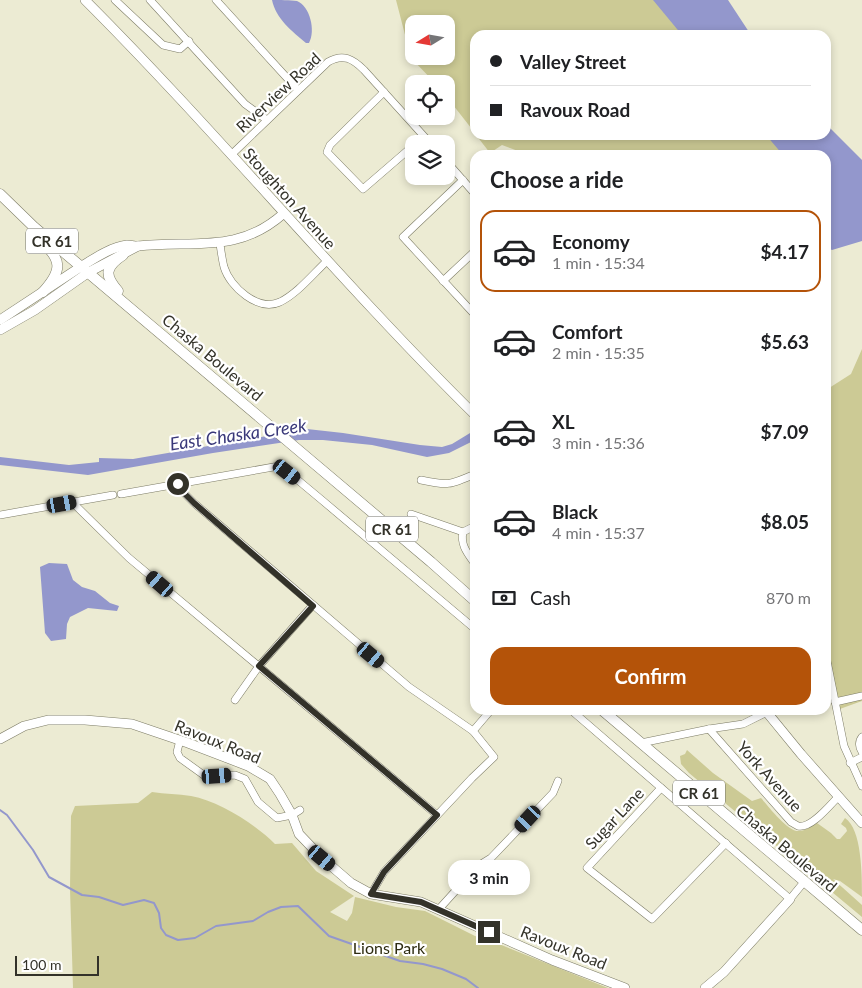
<!DOCTYPE html>
<meta charset="utf-8">
<style>
body{margin:0;font-family:Lato,sans-serif;background:#f6f6f6;color:#202124;height:100vh;display:flex;flex-direction:column;font-size:19px;white-space:nowrap}
*{box-sizing:border-box;margin:0}
p{font-size:16px;color:#757577}
.icon{flex:none;width:28px;height:28px;fill:none;stroke:currentColor;stroke-width:2;stroke-linecap:round;stroke-linejoin:round}
.map{position:relative;flex:1;overflow:hidden}
.panel{position:absolute;left:470px;top:150px;width:361px;height:565px;display:flex;flex-direction:column;background:#fff;border-radius:15px;box-shadow:0 2px 8px #0003}
.panel>*{flex:none}
.hud{position:absolute;left:470px;top:30px;width:361px;height:110px;border-radius:15px;box-shadow:0 2px 8px #0003;display:grid;align-content:center;height:110px;padding:0 20px;background:#fff}
.needle{width:32px;rotate:259deg}
.tools{position:absolute;left:405px;top:15px;display:grid;gap:10px}
.tools a{display:grid;place-items:center;width:50px;height:50px;border-radius:10px;background:#fff;box-shadow:0 2px 8px #0003;font-size:25px}
.scale{position:absolute;left:15px;bottom:12px;width:84px;box-sizing:border-box;padding-left:5px;border:2px solid #333229;border-top:0;font-size:14px;line-height:18px;white-space:nowrap;color:#333229;-webkit-text-stroke:4px #fff;paint-order:stroke}
.end{position:absolute;width:22px;height:22px;margin:-11px;border:6px solid #333229;background:#fff;box-shadow:0 0 0 2px #fff}
.from{border-radius:50%}
.bubble{position:absolute;height:35px;border-radius:15px;background:#fff;box-shadow:0 2px 8px #0003;font-size:16px;font-weight:700;line-height:35px;text-align:center}
.car{position:absolute;width:15px;height:30px;margin:-15px -8px;border-radius:6px;box-shadow:0 0 4px 1px #0007;background:linear-gradient(#222 24%,#8ab4d8 0 40%,#222 0 76%,#8ab4d8 0 86%,#222 0)}
.hud b{display:flex;align-items:center;gap:18px;height:48px;font-size:19px}
.hud b+b{border-top:1px solid #e0e0e0}
.hud i{width:12px;height:12px;background:#202124}
ul{padding:0;list-style:none}
li{display:flex;align-items:center;gap:15px;height:82px;margin:0 10px 8px;padding:0 10px;border:2px solid transparent;border-radius:15px}
li div{flex:1}
li b{display:block;font-size:19px}
li em{font-style:normal;font-weight:700}
li.current{border-color:#b45309}
li>.icon{width:45px;height:45px;stroke-width:1.5}
h2{padding:0 20px;font-size:22px;line-height:60px}
.pay{display:flex;align-items:center;gap:12px;height:55px;padding:0 20px;font-size:19px}
.pay p{margin-inline-start:auto}
.button{display:flex;gap:10px;margin-top:auto;padding:10px 20px}
.button a{flex:1;height:58px;border-radius:15px;background:#b45309;color:#fff;font-size:20px;font-weight:700;line-height:58px;text-align:center}
.map>svg:first-child{display:block}
.green{fill:#ccca95;fill-rule:evenodd}
.water{fill:#9397cc}
.lines{fill:none;stroke-linecap:round;stroke-linejoin:round}
.stream{stroke:#9397cc;stroke-width:2}
.minor-casing{stroke:#7d7c66;stroke-width:8}
.tertiary-casing{stroke:#7d7c66;stroke-width:10}
.secondary-casing{stroke:#7d7c66;stroke-width:10}
.primary-casing{stroke:#7d7c66;stroke-width:11}
.minor{stroke:#fff;stroke-width:7}
.tertiary{stroke:#fff;stroke-width:9}
.secondary{stroke:#fff;stroke-width:9}
.primary{stroke:#fff;stroke-width:10}
.route{stroke:#333229;stroke-width:6}
.labels{text-anchor:middle;dominant-baseline:central;stroke-width:4.5;stroke-linejoin:round;paint-order:stroke}
.shield{fill:#fff;stroke:#707069;stroke-width:1}
.shield-label{font-size:15px;font-weight:bold;fill:#333229}
.street-label{font-size:16px;fill:#333229;stroke:#fff}
.park-label{font-size:16px;fill:#2d2b10;stroke:#fff}
.water-label{font-size:18px;font-style:italic;fill:#393879;stroke:#fff}
</style>
<div class="map">
<svg width="862" height="988" viewBox="0 0 862 988">
<rect width="100%" height="100%" fill="#ecebd3"/>
<g class="green">
<path d="M396 0H657L686 35H475V133L446 96V84H436L411 58ZM414 24H446V56H414Z"/>
<polygon points="476,135 769,135 788,155 521,155 518,151 502,145 490,153"/>
<polygon points="862,349 862,701 837,710 826,650 826,492 829,488 826,472 826,390 851,374"/>
<path d="M687 750 713 773 752 801 761 798C769 807 788 832 799 831 805 831 811 826 817 823L831 833 837 839H840L847 831 846 828 841 824 845 818C862 829 862 875 862 897L840 881 833 879 862 905V917L689 773 681 764 680 756 685 754Z"/>
<path d="M152 792C165 794 178 794 191 796 219 801 255 824 275 844L292 843 316 871 354 896 330 912 347 921 352 913 355 897 396 907 425 911 475 936 499 944 608 988H73L70 889 71 816 75 806 138 803Z"/>
</g>
<g class="water">
<path d="M272 0C279 0 291 0 297 1 310 6 316 31 309 43H306C292 31 276 19 272 0Z"/>
<polygon points="653,0 728,0 751,35 682,35"/>
<polygon points="826,124 862,160 862,241 832,250 826,247 826,155 783,155 766,135 826,135"/>
<polygon points="307,429 343,433 420,445 442,447 452,444 475,430 475,440 449,453 427,457 372,445 323,440 299,440 213,453 88,475 0,465 0,457 69,465 99,462 99,458 133,459"/>
<polygon points="49,563 67,564 73,580 82,587 95,591 110,603 119,606 117,611 88,608 70,617 67,624 66,639 51,641 45,633 40,567"/>
</g>
<g class="lines">
<polyline class="stream" points="0,810 7,815 33,850 49,877 82,895 99,897 123,905 144,900 154,903 159,913 161,928 166,935 178,940 195,938 216,926 253,921 268,912 281,907 298,906 329,936 400,961 423,964 442,969 466,979 478,988"/>
<g class="minor-casing">
<g id="minor">
<polyline points="115,0 163,45 180,49 189,41"/>
<polyline points="150,0 245,104 267,120"/>
<polyline points="216,0 298,90"/>
<polyline points="384,92 330,145 327,152 363,189 414,145"/>
<path d="M231 155 328 62C343 53 353 59 364 70L431 144"/>
<polyline points="446,161 475,194"/>
<polyline points="463,180 403,237 475,315"/>
<path d="M220 244C221 251 222 259 224 267 230 287 258 312 280 302 298 293 313 274 327 261"/>
<polyline points="443,281 475,251"/>
<path d="M421 480C448 486 450 485 475 474"/>
<polyline points="178,484 183,492 194,503 409,687 473,731 494,757 472,778 384,872 371,894"/>
<polyline points="121,494 279,466 287,471 323,501 475,629"/>
<polyline points="72,502 129,558 437,815"/>
<polyline points="411,514 463,532"/>
<polyline points="0,515 113,495"/>
<path d="M475 526 463 532C460 545 468 554 475 564"/>
<polyline points="826,656 844,746 862,786"/>
<polyline points="235,700 259,666 313,605"/>
<polyline points="835,702 862,696"/>
<polyline points="571,710 790,899 804,882"/>
<path d="M709 729 791 822C791 822 798 826 798 826 811 829 830 805 838 797"/>
<polyline points="473,731 491,710"/>
<path d="M862 737C858 742 859 747 862 752"/>
<polyline points="180,740 177,752 180,758 205,776 235,775 245,779 258,802 277,818 292,815 300,810"/>
<polyline points="641,743 709,729 743,724 767,712"/>
<polyline points="226,758 231,747"/>
<polyline points="850,763 862,757"/>
<polyline points="661,788 587,868 652,919 726,843"/>
<polyline points="439,909 478,866 491,858 553,793 558,781"/>
</g>
</g>
<g class="tertiary-casing">
<g id="tertiary">
<path d="M85 0C219 134 340 282 475 415"/>
<path d="M82 266C95 258 111 247 127 245 130 245 134 246 138 246 193 240 238 254 283 214"/>
<polyline points="89,272 138,246"/>
<polyline points="765,710 801,754 862,823"/>
<polyline points="0,739 24,726 48,720 85,720 132,724 188,743 248,766 270,779 280,794 292,815 299,834 322,858 351,883 371,894 421,902 552,960 625,988"/>
<polyline points="705,988 724,972 790,899"/>
</g>
</g>
<g class="secondary-casing">
<g id="secondary">
<polyline points="0,320 82,266"/>
<polyline points="0,330 35,310 89,272"/>
</g>
</g>
<g class="primary-casing">
<g id="primary">
<polyline points="0,194 34,227 431,562 475,601"/>
<path d="M41 241C63 260 62 271 43 292"/>
<path d="M118 291C104 275 105 267 123 255"/>
<polyline points="602,710 862,930"/>
</g>
</g>
<use href="#minor" class="minor"/>
<use href="#tertiary" class="tertiary"/>
<use href="#secondary" class="secondary"/>
<use href="#primary" class="primary"/>
</g>
<g class="lines">
<polyline class="route" points="178,484 183,492 194,503 313,606 259,666 437,815 384,872 371,894 421,902 489,932"/>
</g>
<g class="labels">
<g class="shield">
<rect x="26" y="228.5" width="52" height="25" rx="4"/>
<rect x="366" y="516.5" width="52" height="25" rx="4"/>
<rect x="673" y="780.5" width="52" height="25" rx="4"/>
</g>
<g class="shield-label">
<text x="52" y="241">CR 61</text>
<text x="392" y="529">CR 61</text>
<text x="699" y="793">CR 61</text>
</g>
<g class="street-label">
<text transform="translate(278 92) rotate(-43)">Riverview Road</text>
<text transform="translate(290 198) rotate(48)">Stoughton Avenue</text>
<text transform="translate(213 357) rotate(40)">Chaska Boulevard</text>
<text transform="translate(218 741) rotate(22)">Ravoux Road</text>
<text transform="translate(770 776) rotate(48)">York Avenue</text>
<text transform="translate(614 818) rotate(-47)">Sugar Lane</text>
<text transform="translate(787 848) rotate(40)">Chaska Boulevard</text>
<text transform="translate(564 947) rotate(22)">Ravoux Road</text>
</g>
<g class="park-label">
<text x="389" y="947">Lions Park</text>
</g>
<g class="water-label">
<text transform="translate(238 434) rotate(-8)">East Chaska Creek</text>
</g>
</g>
</svg>
<div class="tools">
<a><svg class="needle" viewBox="-14 -14 28 28"><path d="M0-13l5 13h-10z" fill="#e53935"/><path d="M0 13l5-13h-10z" fill="#757577"/></svg></a>
<a><svg class="icon" aria-label="locate" viewBox="0 0 24 24"><circle cx="12" cy="12" r="6"/><path d="M12 2v4M12 18v4M2 12h4M18 12h4"/></svg></a>
<a><svg class="icon" aria-label="layers" viewBox="0 0 24 24"><path d="M12 4l9 5-9 5-9-5zM3 14l9 5 9-5"/></svg></a>
</div>
<div class="scale">100 m</div>
<i class="end from" style="left:178px;top:484px"></i>
<i class="end" style="left:489px;top:932px"></i>
<div class="bubble" style="left:448px;top:860px;width:82px">3 min</div>
<i class="car" style="left:287px;top:472px;rotate:128deg"></i>
<i class="car" style="left:62px;top:504px;rotate:80deg"></i>
<i class="car" style="left:160px;top:584px;rotate:311deg"></i>
<i class="car" style="left:371px;top:655px;rotate:130deg"></i>
<i class="car" style="left:217px;top:776px;rotate:86deg"></i>
<i class="car" style="left:528px;top:819px;rotate:223deg"></i>
<i class="car" style="left:322px;top:858px;rotate:130deg"></i>
<div class="hud">
<b><i class="from"></i>Valley Street</b>
<b><i></i>Ravoux Road</b>
</div>
<section class="panel">
<h2>Choose a ride</h2>
<ul>
<li class="current"><svg class="icon" aria-label="car" viewBox="0 0 24 24"><path d="M5 17H2v-5l4-1 3-4h7l3 4 3 1v5h-3M9 17h6M6 11h13"/><circle cx="7" cy="17" r="2"/><circle cx="17" cy="17" r="2"/></svg><div><b>Economy</b><p>1 min · 15:34</p></div><em>$4.17</em></li>
<li><svg class="icon" aria-label="car" viewBox="0 0 24 24"><path d="M5 17H2v-5l4-1 3-4h7l3 4 3 1v5h-3M9 17h6M6 11h13"/><circle cx="7" cy="17" r="2"/><circle cx="17" cy="17" r="2"/></svg><div><b>Comfort</b><p>2 min · 15:35</p></div><em>$5.63</em></li>
<li><svg class="icon" aria-label="car" viewBox="0 0 24 24"><path d="M5 17H2v-5l4-1 3-4h7l3 4 3 1v5h-3M9 17h6M6 11h13"/><circle cx="7" cy="17" r="2"/><circle cx="17" cy="17" r="2"/></svg><div><b>XL</b><p>3 min · 15:36</p></div><em>$7.09</em></li>
<li><svg class="icon" aria-label="car" viewBox="0 0 24 24"><path d="M5 17H2v-5l4-1 3-4h7l3 4 3 1v5h-3M9 17h6M6 11h13"/><circle cx="7" cy="17" r="2"/><circle cx="17" cy="17" r="2"/></svg><div><b>Black</b><p>4 min · 15:37</p></div><em>$8.05</em></li>
</ul>
<div class="pay"><svg class="icon" aria-label="cash" viewBox="0 0 24 24"><path d="M3 7h18v10H3z"/><circle cx="12" cy="12" r="2"/></svg>Cash<p>870 m</p></div>
<div class="button"><a>Confirm</a></div>
</section>
</div>
